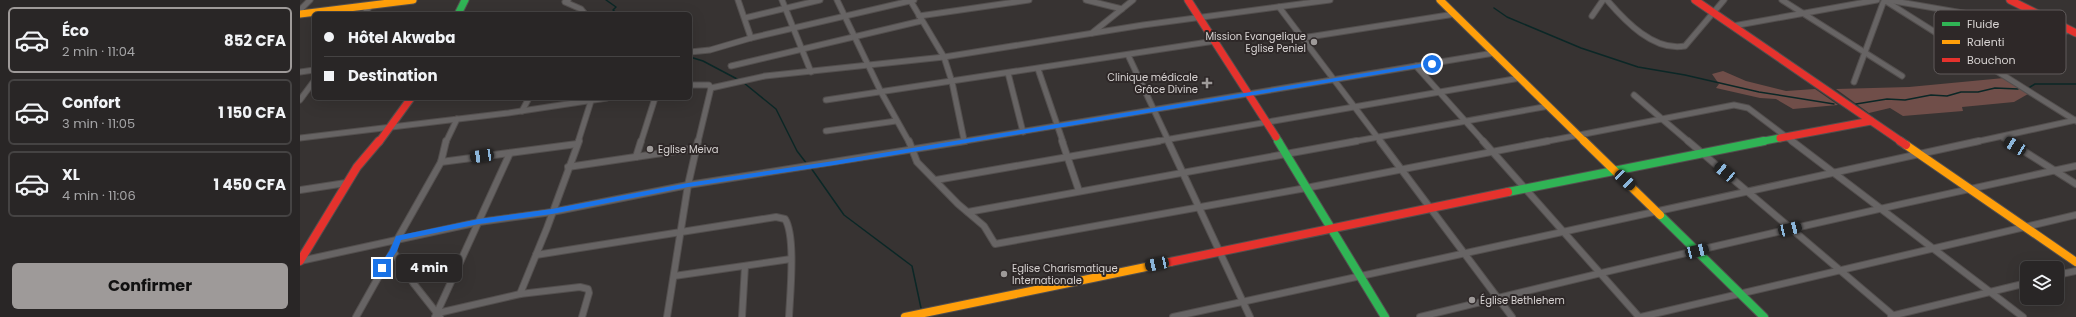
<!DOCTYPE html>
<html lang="fr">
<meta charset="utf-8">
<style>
body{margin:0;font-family:Poppins,sans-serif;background:#353232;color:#f1f3f6;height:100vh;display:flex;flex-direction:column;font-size:15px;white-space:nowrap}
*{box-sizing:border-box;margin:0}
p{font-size:13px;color:#a5a5a7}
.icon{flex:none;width:22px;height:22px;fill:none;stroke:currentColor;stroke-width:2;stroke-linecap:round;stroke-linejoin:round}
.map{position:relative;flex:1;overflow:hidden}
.details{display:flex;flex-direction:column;background:#292626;width:300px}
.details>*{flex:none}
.guide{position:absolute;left:12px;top:12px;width:380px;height:88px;border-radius:6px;box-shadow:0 4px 16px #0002,0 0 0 1px #454343;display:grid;align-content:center;height:88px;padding:0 12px;background:#292626}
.controls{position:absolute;left:1720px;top:261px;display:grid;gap:8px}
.controls a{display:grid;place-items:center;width:44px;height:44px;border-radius:6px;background:#292626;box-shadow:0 4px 16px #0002,0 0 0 1px #454343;font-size:20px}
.end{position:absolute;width:18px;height:18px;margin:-9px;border:5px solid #1a73e8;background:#fff;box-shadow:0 0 0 2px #fff}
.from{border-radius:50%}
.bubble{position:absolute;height:28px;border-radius:6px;background:#292626;box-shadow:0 4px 16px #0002,0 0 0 1px #454343;font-size:13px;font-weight:700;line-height:28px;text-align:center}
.car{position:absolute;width:12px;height:24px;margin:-12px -6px;border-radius:5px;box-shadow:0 0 3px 1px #0007;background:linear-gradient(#222 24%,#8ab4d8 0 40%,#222 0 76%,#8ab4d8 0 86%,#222 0)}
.guide b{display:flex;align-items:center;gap:14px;height:38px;font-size:15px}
.guide b+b{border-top:1px solid #454343}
.guide i{width:10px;height:10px;background:#f1f3f6}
ul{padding:7px 0 0;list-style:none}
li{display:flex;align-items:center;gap:12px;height:66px;margin:0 8px 6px;padding:0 4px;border:2px solid #454343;border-radius:6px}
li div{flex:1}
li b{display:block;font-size:15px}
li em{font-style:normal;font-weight:700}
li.current{border-color:#9e9a99}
li>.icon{width:36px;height:36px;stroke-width:1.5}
.button{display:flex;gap:8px;margin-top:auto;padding:8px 12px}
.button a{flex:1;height:46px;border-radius:6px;background:#9e9a99;color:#111;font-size:16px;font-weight:700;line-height:46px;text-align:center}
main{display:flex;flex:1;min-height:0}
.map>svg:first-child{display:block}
.green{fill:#704e49}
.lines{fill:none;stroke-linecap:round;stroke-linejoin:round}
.stream{stroke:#0b2726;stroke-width:1.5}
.street-far1-casing{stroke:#534f4e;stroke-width:7}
.street-casing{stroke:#534f4e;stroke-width:8}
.fast-far1-casing{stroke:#534f4e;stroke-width:9}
.fast-casing{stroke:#534f4e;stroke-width:10}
.slow-far1-casing{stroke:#534f4e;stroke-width:9}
.slow-casing{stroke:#534f4e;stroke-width:10}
.jam-far1-casing{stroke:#534f4e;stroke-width:9}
.jam-casing{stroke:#534f4e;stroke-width:10}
.street-far1{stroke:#676464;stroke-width:5}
.street{stroke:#676464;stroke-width:6}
.fast-far1{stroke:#30b455;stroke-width:7}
.fast{stroke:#30b455;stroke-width:8}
.slow-far1{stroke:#ff9f0a;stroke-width:7}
.slow{stroke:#ff9f0a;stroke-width:8}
.jam-far1{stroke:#e5322d;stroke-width:7}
.jam{stroke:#e5322d;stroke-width:8}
.route{fill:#1a73e8}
.poi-dot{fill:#9e9a99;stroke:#2e2828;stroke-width:1.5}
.labels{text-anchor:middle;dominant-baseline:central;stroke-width:4;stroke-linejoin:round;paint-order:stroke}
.poi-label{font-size:10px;fill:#d6d2d1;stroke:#2e2828;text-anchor:start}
.key{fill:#2e2828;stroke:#605b5b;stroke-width:1}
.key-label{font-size:11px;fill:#d6d2d1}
</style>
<main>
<section class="details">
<ul>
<li class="current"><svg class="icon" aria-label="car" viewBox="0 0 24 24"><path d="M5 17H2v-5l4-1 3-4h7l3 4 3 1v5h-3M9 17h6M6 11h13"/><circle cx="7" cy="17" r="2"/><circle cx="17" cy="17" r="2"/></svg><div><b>Éco</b><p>2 min · 11:04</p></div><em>852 CFA</em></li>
<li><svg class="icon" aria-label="car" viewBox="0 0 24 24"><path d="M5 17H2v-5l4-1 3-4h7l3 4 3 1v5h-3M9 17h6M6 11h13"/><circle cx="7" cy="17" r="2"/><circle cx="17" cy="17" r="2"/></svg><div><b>Confort</b><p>3 min · 11:05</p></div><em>1 150 CFA</em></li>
<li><svg class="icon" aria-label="car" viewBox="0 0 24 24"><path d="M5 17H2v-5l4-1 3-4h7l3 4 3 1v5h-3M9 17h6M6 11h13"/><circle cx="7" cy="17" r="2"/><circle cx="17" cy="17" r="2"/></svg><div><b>XL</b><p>4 min · 11:06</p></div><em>1 450 CFA</em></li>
</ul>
<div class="button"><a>Confirmer</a></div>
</section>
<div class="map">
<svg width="1776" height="317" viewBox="0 0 1776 317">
<rect width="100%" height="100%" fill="#373332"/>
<g class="green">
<polygon points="1423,71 1446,81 1486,91 1515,89 1538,105 1493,109 1476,99 1460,98 1416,88 1419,84 1412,74"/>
<polygon points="1704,78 1728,94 1714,102 1662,107 1663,111 1603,116 1590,108 1569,113 1536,89 1609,87"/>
</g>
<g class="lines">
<g class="stream">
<polyline points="306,0 316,7 313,10 318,14"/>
<polyline points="1194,8 1207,17 1281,48 1338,67 1385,75 1459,92 1534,104"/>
<polyline points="390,57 403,61 439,80"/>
<polyline points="444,83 476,109 497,151 507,164"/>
<polyline points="1730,87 1735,84 1776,84"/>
<polyline points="1556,104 1587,99 1605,100 1631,95 1647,96 1661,92 1678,92 1695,88 1718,89"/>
<polyline points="511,168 544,215 612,266 621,308"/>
</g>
<g class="street-far1-casing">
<g id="street-far1">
<polyline points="268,0 265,2 281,9 285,14"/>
<polyline points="438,0 451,38"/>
<polyline points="482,0 511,72"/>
<polyline points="537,0 581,92 609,142"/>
<polyline points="610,0 644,57 652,82 664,140"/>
<polyline points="786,0 822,9"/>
<path d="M1307 0C1325 21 1354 52 1385 46L1424 0"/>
<polyline points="1482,0 1602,76"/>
<polyline points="1584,0 1776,121"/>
<polyline points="1588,0 1767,31"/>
<polyline points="979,7 1081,142"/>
<polyline points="0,10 10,0"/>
<polyline points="64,14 71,5"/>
<polyline points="619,16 729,0"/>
<polyline points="1292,16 1303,0"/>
<polyline points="445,18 520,0"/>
<polyline points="1433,26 1577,0"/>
<polyline points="792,33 833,0"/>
<polyline points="1002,38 1155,14"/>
<polyline points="390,52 410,50 451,38 614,0"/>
<polyline points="828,55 869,142"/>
<polyline points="431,66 621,21"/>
<polyline points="1116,66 1184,142"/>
<polyline points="738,69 763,142"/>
<polyline points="0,72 14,70"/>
<polyline points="708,73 723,132"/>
<polyline points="1554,82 1583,3 1586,1"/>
<polyline points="390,85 409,85 411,88 398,142"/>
<polyline points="411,88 465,76 644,57 843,25 1030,0"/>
<polyline points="1334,95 1389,142"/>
<polyline points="0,100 14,81"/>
<polyline points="526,100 915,41"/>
<polyline points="222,111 229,98"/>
<polyline points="526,131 596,121"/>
<polyline points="1702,137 1710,142"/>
<polyline points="0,138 208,113 307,98"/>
<polyline points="146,142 157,119"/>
<polyline points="278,142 291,101"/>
<polyline points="341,142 355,98"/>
<polyline points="659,142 1194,53"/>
<polyline points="853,142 1220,78"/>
<polyline points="1051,142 1249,106"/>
<polyline points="1243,142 1434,105 1448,108 1493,142"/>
<polyline points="1675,142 1776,120"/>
</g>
</g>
<g class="street-casing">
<g id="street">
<polyline points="609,141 617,162 658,204 684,226 695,244 1006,188 1248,141"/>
<polyline points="762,141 779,191"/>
<polyline points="868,141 950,317"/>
<polyline points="1080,141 1212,317"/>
<polyline points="1183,141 1339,317"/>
<polyline points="1388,141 1595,317"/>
<polyline points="1492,141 1723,317"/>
<polyline points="1708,141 1776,184"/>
<polyline points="336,157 341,141"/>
<polyline points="141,162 277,144"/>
<polyline points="268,167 396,148"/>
<polyline points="636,180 859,141"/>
<polyline points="0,190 46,183"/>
<polyline points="668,212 1057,141"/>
<path d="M236 255 476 217 485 219C496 236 490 295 489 317"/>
<polyline points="0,261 179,222 252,212 388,185 665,141"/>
<polyline points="1757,275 1776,271"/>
<polyline points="374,276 491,259"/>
<polyline points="220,294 247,228 279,141"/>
<polyline points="138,313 220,294 280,287 288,289 289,293 282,317"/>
<polyline points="1591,316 1727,283"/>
<polyline points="56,317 93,251"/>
<polyline points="135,317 210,153"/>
<polyline points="140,317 114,284 93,251 98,238 141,162 146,141"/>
<polyline points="367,317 388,185 398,141"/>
<polyline points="442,317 445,266"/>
<polyline points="873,317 1679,141"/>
<path d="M1120 317C1338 263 1556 213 1776 166"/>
<polyline points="1341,317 1776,215"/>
</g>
</g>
<g class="fast-far1-casing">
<g id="fast-far1">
<polyline points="158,14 165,0"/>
<polyline points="976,137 979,142"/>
<polyline points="1459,142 1480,138"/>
</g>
</g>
<g class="fast-casing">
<g id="fast">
<polyline points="978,141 1085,317"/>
<polyline points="1208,192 1464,141"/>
<polyline points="1360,215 1464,317"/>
</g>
</g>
<g class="slow-far1-casing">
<g id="slow-far1">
<polyline points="1140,0 1285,142"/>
<polyline points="0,14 113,0"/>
</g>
</g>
<g class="slow-casing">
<g id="slow">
<polyline points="1284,141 1360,215"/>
<polyline points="1606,145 1776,262"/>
<polyline points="605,317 870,262"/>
</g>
</g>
<g class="jam-far1-casing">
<g id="jam-far1">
<polyline points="888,0 976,137"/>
<polyline points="1395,0 1602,142"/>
<polyline points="1710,0 1776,33"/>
<polyline points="1480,138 1571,121"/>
<polyline points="79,142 111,98"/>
</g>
</g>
<g class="jam-casing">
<g id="jam">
<polyline points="1600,141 1606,145"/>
<polyline points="0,261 57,167 79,141"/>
<polyline points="870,262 1208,192"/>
</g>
</g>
<use href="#street-far1" class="street-far1"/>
<use href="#street" class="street"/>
<use href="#fast-far1" class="fast-far1"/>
<use href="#fast" class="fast"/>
<use href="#slow-far1" class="slow-far1"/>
<use href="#slow" class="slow"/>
<use href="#jam-far1" class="jam-far1"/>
<use href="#jam" class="jam"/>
</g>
<polygon class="route" points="1132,62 1134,65 534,165 388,187 252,214 179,224 101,240 97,251 85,269 80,269 78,268 90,250 96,236 179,219 252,209 388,183 534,161"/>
<g class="poi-dot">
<circle cx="1014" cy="42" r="4"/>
<path d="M905 77h4v4h4v4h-4v4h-4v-4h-4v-4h4z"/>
<circle cx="350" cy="149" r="4"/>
<circle cx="704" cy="274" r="4"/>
<circle cx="1172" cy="300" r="4"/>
</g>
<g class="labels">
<g class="poi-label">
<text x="1006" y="36" text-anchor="end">Mission Evangelique<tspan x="1006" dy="12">Eglise Peniel</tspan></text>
<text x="898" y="77" text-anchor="end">Clinique médicale<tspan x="898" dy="12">Grâce Divine</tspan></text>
<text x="358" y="149">Eglise Meiva</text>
<text x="712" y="268">Eglise Charismatique<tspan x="712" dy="12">Internationale</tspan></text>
<text x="1180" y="300">Église Bethlehem</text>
</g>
</g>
<rect x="1634" y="10" width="132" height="64" rx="6" class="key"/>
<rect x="1642" y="22" width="18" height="4" fill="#30b455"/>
<rect x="1642" y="40" width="18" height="4" fill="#ff9f0a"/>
<rect x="1642" y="58" width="18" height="4" fill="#e5322d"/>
<g class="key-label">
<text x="1667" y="28">Fluide</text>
<text x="1667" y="46">Ralenti</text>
<text x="1667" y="64">Bouchon</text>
</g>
</svg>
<div class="controls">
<a><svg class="icon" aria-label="layers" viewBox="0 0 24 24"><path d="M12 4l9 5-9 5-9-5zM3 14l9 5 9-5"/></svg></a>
</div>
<i class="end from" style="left:1132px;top:64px"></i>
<i class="end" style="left:82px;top:268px"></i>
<div class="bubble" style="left:96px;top:254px;width:66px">4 min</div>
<i class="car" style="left:1715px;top:146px;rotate:302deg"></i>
<i class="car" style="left:182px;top:156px;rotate:262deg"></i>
<i class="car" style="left:1425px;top:172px;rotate:310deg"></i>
<i class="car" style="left:1325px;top:180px;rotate:134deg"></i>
<i class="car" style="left:1490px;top:229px;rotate:77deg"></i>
<i class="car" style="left:1397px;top:251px;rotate:76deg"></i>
<i class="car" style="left:857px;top:264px;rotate:258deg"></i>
<div class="guide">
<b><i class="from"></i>Hôtel Akwaba</b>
<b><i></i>Destination</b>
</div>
</div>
</main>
